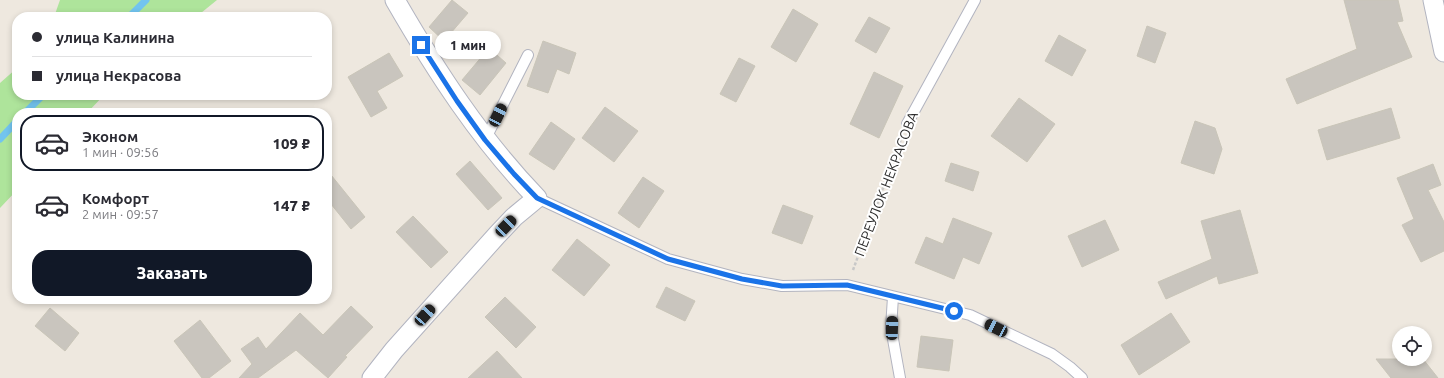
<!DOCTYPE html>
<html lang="ru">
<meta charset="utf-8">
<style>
body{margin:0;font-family:Ubuntu,sans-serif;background:#f7f7f7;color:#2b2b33;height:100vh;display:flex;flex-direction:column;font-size:15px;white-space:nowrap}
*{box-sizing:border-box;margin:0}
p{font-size:13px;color:#7c7c81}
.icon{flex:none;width:22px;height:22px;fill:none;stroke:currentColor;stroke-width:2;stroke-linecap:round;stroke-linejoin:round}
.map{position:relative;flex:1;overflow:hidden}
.details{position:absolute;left:12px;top:108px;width:320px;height:196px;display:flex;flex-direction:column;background:#fff;border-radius:16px;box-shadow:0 2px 6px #0003}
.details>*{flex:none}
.top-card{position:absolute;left:12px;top:12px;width:320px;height:88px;border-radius:16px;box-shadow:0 2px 6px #0003;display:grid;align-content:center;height:88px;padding:0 20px;background:#fff}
.tools{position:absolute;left:1392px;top:326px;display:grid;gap:8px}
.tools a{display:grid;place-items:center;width:40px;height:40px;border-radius:50%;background:#fff;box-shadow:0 2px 6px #0003;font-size:20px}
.end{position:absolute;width:18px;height:18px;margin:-9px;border:5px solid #1a73e8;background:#fff;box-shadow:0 0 0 2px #fff}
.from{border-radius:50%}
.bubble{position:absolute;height:28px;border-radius:14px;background:#fff;box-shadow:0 2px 6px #0003;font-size:13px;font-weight:800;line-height:28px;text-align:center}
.car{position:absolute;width:12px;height:24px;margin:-12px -6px;border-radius:5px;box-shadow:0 0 3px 1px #0007;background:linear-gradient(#222 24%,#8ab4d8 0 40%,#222 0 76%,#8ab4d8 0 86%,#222 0)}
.top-card b{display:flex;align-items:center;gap:14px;height:38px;font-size:15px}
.top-card b+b{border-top:1px solid #e1e1e2}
.top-card i{width:10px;height:10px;background:#2b2b33}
ul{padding:7px 0 0;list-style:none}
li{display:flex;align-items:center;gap:12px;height:56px;margin:0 8px 6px;padding:0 12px;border:2px solid transparent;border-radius:16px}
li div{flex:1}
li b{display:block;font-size:15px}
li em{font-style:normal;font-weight:800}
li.current{border-color:#111827}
li>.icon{width:36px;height:36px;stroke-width:1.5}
.button{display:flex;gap:8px;margin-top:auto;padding:8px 20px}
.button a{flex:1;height:46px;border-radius:16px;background:#111827;color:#fff;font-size:16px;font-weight:800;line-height:46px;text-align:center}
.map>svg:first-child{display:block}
.green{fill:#aee49b}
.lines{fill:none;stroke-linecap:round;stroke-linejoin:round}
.stream{stroke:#72c4ef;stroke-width:7}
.building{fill:#c9c5be;stroke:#c9c5b8}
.lane-casing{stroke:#b2b4c0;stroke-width:12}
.street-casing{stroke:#b2b4c0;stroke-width:21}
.path{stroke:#c8c8c8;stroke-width:2.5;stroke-dasharray:3 2;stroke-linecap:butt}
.lane{stroke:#fff;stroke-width:10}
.street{stroke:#fff;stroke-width:19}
.route{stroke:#1a73e8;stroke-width:5}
.labels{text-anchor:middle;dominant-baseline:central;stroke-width:4;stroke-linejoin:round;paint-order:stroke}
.street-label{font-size:14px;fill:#2c2c2c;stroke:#fff}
</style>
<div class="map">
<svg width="1444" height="378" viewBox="0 0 1444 378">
<rect width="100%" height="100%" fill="#eee8df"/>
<g class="green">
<polygon points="60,0 217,0 196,17 54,17"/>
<polygon points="17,68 17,95 104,95 87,113 17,113 17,190 0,208 0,83"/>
</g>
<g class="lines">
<g class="stream">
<polyline points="129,17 146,0"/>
<polyline points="25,113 43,95"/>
<polyline points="0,139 17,121"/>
</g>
</g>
<g class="building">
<polygon points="452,0 468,13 444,41 429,27"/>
<polygon points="1344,0 1398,0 1403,21 1397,22 1412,57 1297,104 1286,79 1357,49"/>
<polygon points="793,9 818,24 796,62 771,47"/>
<polygon points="869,17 890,28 876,53 855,41"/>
<polygon points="1147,26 1166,33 1155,63 1137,56"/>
<polygon points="1059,35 1086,50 1072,76 1045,61"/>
<polygon points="543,41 576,53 569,74 557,69 548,93 527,86"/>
<polygon points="489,48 506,63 480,95 462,80"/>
<polygon points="389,53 403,76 377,91 387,108 371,117 348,77"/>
<polygon points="739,58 755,66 736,102 720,94"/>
<polygon points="874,72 903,86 879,138 850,124"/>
<polygon points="1019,98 1055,124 1027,162 991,136"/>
<polygon points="605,107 638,131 614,162 582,138"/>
<polygon points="1391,108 1400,138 1327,160 1318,130"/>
<polygon points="1195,121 1215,128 1222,149 1214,174 1181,163"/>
<polygon points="551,122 575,139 554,170 529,154"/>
<polygon points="470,161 502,198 488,210 456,174"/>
<polygon points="951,163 979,172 973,191 945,181"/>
<polygon points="1433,164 1441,185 1428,190 1444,222 1444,251 1421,262 1402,225 1414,219 1397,178"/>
<polygon points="327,170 365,217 351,229 327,199"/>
<polygon points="643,177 664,191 639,228 618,213"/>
<polygon points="783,205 813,216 802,244 772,233"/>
<polygon points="1240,210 1258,273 1219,284 1217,276 1166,299 1158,282 1212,259 1201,221"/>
<polygon points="413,216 448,252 431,268 396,232"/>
<polygon points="953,218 992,233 979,264 963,257 954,279 915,263 926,237 943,244"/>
<polygon points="1105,220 1119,250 1082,267 1068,236"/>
<polygon points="577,239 610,265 584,296 552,270"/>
<polygon points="666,287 695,301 685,321 656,307"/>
<polygon points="505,297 536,327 516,348 485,317"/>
<polygon points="351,306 373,327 345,356 347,357 328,378 296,350 258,378 239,378 252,364 241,349 258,337 266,349 300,313 323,335"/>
<polygon points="50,308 79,333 65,351 35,326"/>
<polygon points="1171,313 1190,342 1139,375 1121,345"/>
<polygon points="200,320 231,361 209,378 202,378 174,341"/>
<polygon points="921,336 953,340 949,371 917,367"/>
<polygon points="497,351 522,378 468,378"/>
<polygon points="1376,359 1423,359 1438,378 1391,378"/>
</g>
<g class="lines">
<g class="lane-casing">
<g id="lane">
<polyline points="907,124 975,0"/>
<polyline points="485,140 528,55"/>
<polyline points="537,198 668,259 742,279 782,286 847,285 970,315 1052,354 1070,367 1082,378"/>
<polyline points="893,297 891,328 900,378"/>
</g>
</g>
<g class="street-casing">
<g id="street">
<polyline points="1433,0 1444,52"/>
<path d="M372 378 394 350 497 235 514 217 537 198C480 139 436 71 395 0"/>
</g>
</g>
<polyline class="path" points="853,270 901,139"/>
<use href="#lane" class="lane"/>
<use href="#street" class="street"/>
</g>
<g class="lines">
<polyline class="route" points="421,45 457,101 485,140 514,174 537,198 668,259 742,279 782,286 847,285 954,311"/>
</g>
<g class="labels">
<g class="street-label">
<text transform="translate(886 184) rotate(-69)">ПЕРЕУЛОК НЕКРАСОВА</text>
</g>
</g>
</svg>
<div class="tools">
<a><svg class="icon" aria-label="locate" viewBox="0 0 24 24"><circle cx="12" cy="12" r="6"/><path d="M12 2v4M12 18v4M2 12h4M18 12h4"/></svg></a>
</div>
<i class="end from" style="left:954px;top:311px"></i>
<i class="end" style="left:421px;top:45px"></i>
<div class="bubble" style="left:435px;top:31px;width:66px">1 мин</div>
<i class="car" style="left:498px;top:115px;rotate:26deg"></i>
<i class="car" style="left:506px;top:226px;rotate:44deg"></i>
<i class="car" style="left:425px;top:315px;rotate:42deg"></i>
<i class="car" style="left:892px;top:328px;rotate:2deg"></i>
<i class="car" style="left:996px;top:328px;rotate:296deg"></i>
<div class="top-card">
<b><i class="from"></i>улица Калинина</b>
<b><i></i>улица Некрасова</b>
</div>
<section class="details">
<ul>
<li class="current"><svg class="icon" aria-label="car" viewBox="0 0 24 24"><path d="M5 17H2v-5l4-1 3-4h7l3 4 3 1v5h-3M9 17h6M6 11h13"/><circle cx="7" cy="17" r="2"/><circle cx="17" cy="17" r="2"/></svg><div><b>Эконом</b><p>1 мин · 09:56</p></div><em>109 ₽</em></li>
<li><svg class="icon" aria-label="car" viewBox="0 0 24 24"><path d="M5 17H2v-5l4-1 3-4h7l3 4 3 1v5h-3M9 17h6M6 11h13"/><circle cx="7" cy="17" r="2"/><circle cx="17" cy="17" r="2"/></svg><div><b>Комфорт</b><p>2 мин · 09:57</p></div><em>147 ₽</em></li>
</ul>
<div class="button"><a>Заказать</a></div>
</section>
</div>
